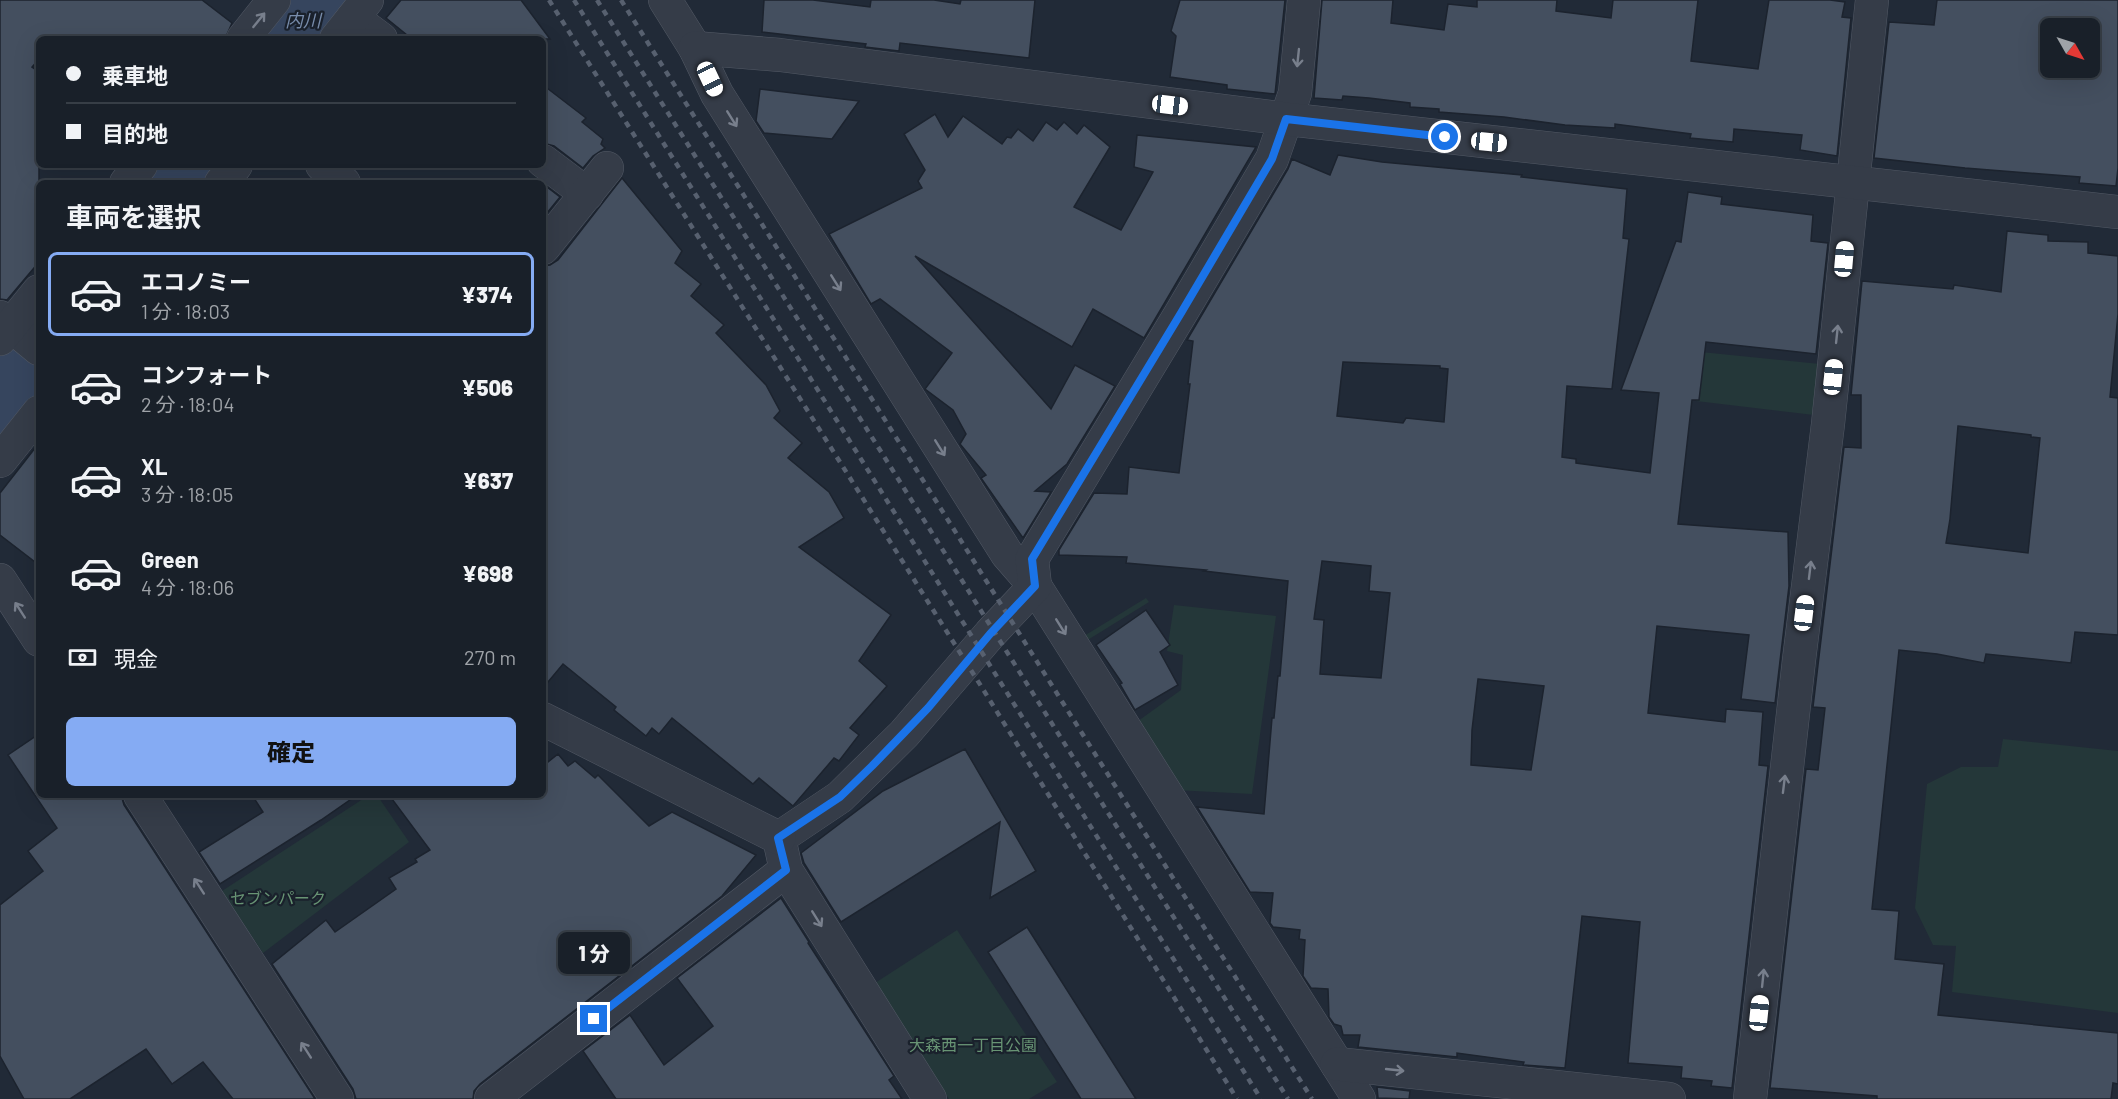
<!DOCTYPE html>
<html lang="ja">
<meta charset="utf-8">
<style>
body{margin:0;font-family:Barlow,"Noto Sans JP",sans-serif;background:#222831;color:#f1f3f6;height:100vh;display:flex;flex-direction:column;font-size:22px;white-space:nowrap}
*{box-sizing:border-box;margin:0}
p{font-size:20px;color:#9fa3a8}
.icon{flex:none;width:33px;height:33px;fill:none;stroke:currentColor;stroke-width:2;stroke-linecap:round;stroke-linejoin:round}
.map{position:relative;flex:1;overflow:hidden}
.details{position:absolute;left:36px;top:180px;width:510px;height:618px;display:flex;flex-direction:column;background:#192029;border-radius:9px;box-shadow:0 6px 24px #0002,0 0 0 2px #373e46}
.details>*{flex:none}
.banner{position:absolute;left:36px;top:36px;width:510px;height:132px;border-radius:9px;box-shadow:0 6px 24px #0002,0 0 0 2px #373e46;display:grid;align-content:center;height:132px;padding:0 30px;background:#192029}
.needle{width:39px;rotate:129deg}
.controls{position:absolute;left:2040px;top:18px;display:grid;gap:12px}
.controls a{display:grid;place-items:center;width:60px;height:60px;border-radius:9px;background:#192029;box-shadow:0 6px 24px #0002,0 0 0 2px #373e46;font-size:30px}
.end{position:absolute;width:27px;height:27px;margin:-14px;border:8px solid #1a73e8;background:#fff;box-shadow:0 0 0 3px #fff}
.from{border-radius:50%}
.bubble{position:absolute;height:42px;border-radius:9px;background:#192029;box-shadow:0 6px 24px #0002,0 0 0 2px #373e46;font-size:20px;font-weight:800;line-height:42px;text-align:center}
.car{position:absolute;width:18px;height:36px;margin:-18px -9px;border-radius:8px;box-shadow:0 0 4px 2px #0007;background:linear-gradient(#fff 24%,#345 0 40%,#fff 0 76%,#345 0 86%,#fff 0)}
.banner b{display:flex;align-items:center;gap:21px;height:57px;font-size:22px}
.banner b+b{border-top:2px solid #373e46}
.banner i{width:15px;height:15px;background:#f1f3f6}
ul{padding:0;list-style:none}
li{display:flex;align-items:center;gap:18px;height:84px;margin:0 12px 9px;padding:0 18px;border:3px solid transparent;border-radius:9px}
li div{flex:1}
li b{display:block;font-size:22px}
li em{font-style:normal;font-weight:800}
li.active{border-color:#85abf3}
li>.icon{width:54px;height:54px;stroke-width:1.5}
h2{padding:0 30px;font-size:27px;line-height:72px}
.pay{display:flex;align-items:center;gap:15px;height:66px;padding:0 30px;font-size:22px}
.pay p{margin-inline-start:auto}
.action{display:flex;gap:12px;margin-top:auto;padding:12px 30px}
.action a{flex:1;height:69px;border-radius:9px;background:#85abf3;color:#111;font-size:24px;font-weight:800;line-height:69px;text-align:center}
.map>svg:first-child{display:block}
.green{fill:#243739}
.water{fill:#36455e}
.building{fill:#444f5f;stroke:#1c232e;stroke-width:1.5;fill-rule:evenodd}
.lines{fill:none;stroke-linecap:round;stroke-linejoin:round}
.minor-casing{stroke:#525965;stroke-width:34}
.tertiary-casing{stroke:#525965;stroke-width:34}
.minor{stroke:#353c48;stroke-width:33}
.tertiary{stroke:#353c48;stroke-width:33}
.rail{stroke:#57606f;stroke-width:4.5;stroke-dasharray:6 6;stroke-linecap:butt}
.oneway{stroke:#787f8c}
.route{stroke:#1a73e8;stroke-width:8}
.labels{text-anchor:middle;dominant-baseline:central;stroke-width:4.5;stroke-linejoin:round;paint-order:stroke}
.park-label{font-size:16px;fill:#689474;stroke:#1a212c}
.water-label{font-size:18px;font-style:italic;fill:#788cab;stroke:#1a212c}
</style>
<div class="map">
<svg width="2118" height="1099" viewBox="0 0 2118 1099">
<rect width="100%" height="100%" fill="#212a37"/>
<g class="green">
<polygon points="1701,352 1820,364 1814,415 1696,401"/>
<polygon points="1146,598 1149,602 1086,641 1084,636"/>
<polygon points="1174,605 1276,616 1252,794 1175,790 1134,724 1181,690 1183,655 1167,651"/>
<polygon points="2003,739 2118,751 2118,1013 1952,992 1956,946 1933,945 1915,908 1927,784 1961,767 1998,767"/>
<polygon points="369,795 377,795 409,842 263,953 222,891"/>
<polygon points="957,930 1057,1082 1029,1099 949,1099 875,983"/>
</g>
<g class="water">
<polygon points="285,0 353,0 322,39 254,39"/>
<polygon points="152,165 221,165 207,183 138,183"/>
<polygon points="39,306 39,393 0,441 0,354"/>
</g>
<g class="building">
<polygon points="0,0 202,0 232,23 225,39 39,39 39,59 32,67 39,72 39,262 7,300 0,299"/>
<polygon points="401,0 521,0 550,39 412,39 386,18"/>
<polygon points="764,0 813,0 870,7 871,0 934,0 960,4 961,0 1035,0 1029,58 900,43 899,51 865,47 866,44 762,32"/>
<polygon points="1180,0 1285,0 1275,94 1227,89 1227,85 1170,77 1176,36 1171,31"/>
<polygon points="1322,0 1393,0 1391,23 1444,30 1448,4 1477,7 1477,0 1557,0 1556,11 1611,18 1613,0 1698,0 1691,61 1758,69 1769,0 1830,0 1845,2 1842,17 1851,18 1837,156 1800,150 1802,135 1734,129 1733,142 1690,138 1691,134 1615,124 1615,128 1565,125 1504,117 1439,112 1439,109 1410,107 1410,103 1369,98 1343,96 1342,100 1314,98"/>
<path d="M1937 0H2118V168L2116 186 2079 183 2080 177 1965 168 1874 158 1889 22 1934 25ZM2050 28H2090V68H2050Z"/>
<polygon points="543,85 586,118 582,122 603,139 601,144 605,148 593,156 583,168 554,146 543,143"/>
<polygon points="760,89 859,101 832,139 764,133 756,121"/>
<polygon points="935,114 948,137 963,116 1002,144 1007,137 1011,138 1018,129 1033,141 1046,122 1057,130 1064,122 1077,134 1084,125 1110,147 1074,207 1121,230 1153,172 1134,167 1137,135 1256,147 1144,338 1093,309 1072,347 915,256 1051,409 1075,365 1115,386 1067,464 1035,491 1051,492 1023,538 981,478 986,475 960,444 966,434 953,410 925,389 952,353 880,299 871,304 829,234 922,188 918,181 925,170 904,134"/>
<path d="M1338 155 1382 162 1522 175 1521 177 1627 189 1623 238 1629 239 1612 389 1567 386 1562 457 1576 459V463L1650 473 1659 393 1621 390 1676 241 1681 242 1688 192 1722 197 1721 204 1813 215 1811 241 1828 243 1816 354 1706 342 1699 400H1692L1678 524 1788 532 1789 586 1775 703 1741 699 1749 635 1657 626 1648 713 1725 722 1726 709 1763 712 1759 765 1768 766 1732 1088 1711 1086 1712 1081 1681 1078 1682 1067 1628 1063 1640 922 1582 916 1565 1068 1523 1065 1524 1062 1457 1053V1057L1358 1047 1360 1035H1343L1341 1026 1334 1024 1329 1017 1328 989 1311 988 1303 976 1305 940 1299 939 1300 930 1273 927 1270 923 1273 893 1250 892 1197 807 1264 814 1272 718H1274L1278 676H1280L1288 581 1204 571 1206 570 1126 563 1127 557 1059 555V550L1094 493 1127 494 1129 467 1179 473 1190 384H1188L1193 341 1187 340 1288 169 1292 159 1330 175ZM1343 362 1440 366V368L1448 369 1444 422 1406 418 1403 423 1337 416ZM1322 561 1371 566 1369 591 1390 593 1381 678 1320 674 1324 620 1314 619ZM1478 679 1544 686 1531 770 1471 765 1472 730Z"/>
<polygon points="622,178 682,251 675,263 701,284 691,296 724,325 716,333 766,385 780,411 774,418 802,443 788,458 829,492 844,518 799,547 891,615 859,661 887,686 850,728 859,735 839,761 834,758 793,806 759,778 753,784 672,718 659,734 652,728 646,736 614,710 616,707 563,664 543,688 543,266 550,265 558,260"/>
<polygon points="543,184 560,197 543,218"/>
<path d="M2007 231 2048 235V241L2088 242V253L2118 256V314L2110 397 2118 398V635L2075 632 2071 663 1986 654 1984 663 1937 654 1899 650 1872 909 1899 911 1895 959 1944 964 1938 1015 2118 1033V1084L2113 1083 2111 1099H1877V1096L1770 1088 1806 769 1818 770 1825 708 1813 707 1844 447 1861 448V395H1851L1862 281 1953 289 1954 285 2001 292ZM1958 426 2031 435V437L2040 438 2028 553 1946 543 1950 519Z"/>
<polygon points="39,443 39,565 0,535 0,493"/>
<polygon points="1146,610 1170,645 1160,652 1178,685 1135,710 1120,684 1122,683 1096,645"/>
<polygon points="39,734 39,795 121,795 124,805 315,1099 233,1099 203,1062 172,1084 146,1049 70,1099 24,1099 0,1056 0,905 43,871 28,851 57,828 8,755"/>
<polygon points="965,749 1036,871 990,898 1000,822 841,922 804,863 801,853 883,791"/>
<polygon points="558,754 568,766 575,761 595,778 598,775 649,826 672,812 756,855 722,896 480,1084 474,1091 473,1099 356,1099 353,1089 272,964 326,920 335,932 396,889 389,878 417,862 415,859 430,850 389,795 543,795 543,766"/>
<polygon points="252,795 357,795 321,820 220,884 199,852 263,812"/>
<polygon points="781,898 809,942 808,943 894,1076 889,1080 902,1099 616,1099 583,1051 630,1015 664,1065 713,1026 677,978"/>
<polygon points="1027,927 1136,1099 1081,1099 988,952"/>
<polygon points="1377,1087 1410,1091 1409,1099 1378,1098"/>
</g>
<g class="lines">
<g class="minor-casing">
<g id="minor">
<polyline points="665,0 695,48 717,94 1007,554 1035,586 1359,1099"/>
<polyline points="353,18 381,39"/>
<polyline points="243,39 274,0"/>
<polyline points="336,39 367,0"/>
<polyline points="543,161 587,194"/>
<polyline points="322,165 344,183"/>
<polyline points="126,183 141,165"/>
<polyline points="221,183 236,165"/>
<polyline points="543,248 607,168"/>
<polyline points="0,317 39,349"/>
<polyline points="0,339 39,291"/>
<polyline points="0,461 39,412"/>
<polyline points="0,580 39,640"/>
<polyline points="140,795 337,1099"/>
<polyline points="1337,1064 1669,1099"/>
<polyline points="491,1099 786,870"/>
<polyline points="930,1099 786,870 779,838 840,797 904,734 990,634 1035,586 1032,559 1181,313 1272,159 1295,93 1304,0"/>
<polyline points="1750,1099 1799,660 1828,424 1872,0"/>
</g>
</g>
<g class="tertiary-casing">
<g id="tertiary">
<polyline points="695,48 780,55 1286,119 2118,212"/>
<polyline points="543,719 779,838"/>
</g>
</g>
<use href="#minor" class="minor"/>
<use href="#tertiary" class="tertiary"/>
<g class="rail">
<polyline points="549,0 981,686 1237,1099"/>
<polyline points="574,0 1261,1099"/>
<polyline points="597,0 1288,1099"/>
<polyline points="621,0 1312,1099"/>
</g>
</g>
<defs><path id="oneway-shaft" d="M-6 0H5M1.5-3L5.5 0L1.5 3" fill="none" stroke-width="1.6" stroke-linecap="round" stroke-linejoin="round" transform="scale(1.5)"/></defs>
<g class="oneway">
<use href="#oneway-shaft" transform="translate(259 20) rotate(-51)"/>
<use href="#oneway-shaft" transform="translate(1298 58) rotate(96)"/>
<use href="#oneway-shaft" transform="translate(732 119) rotate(58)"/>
<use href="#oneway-shaft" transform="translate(836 283) rotate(58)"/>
<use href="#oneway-shaft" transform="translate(1837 334) rotate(-84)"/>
<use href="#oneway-shaft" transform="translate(940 448) rotate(58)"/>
<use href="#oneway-shaft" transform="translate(1810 570) rotate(-83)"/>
<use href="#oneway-shaft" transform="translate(20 610) rotate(-123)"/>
<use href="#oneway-shaft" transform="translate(1061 627) rotate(58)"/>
<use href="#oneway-shaft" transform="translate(1784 784) rotate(-83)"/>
<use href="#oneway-shaft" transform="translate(199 886) rotate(-123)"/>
<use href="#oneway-shaft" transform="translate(817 919) rotate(58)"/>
<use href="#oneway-shaft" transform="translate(1763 978) rotate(-84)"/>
<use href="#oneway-shaft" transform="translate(306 1050) rotate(-123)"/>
<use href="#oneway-shaft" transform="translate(1395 1070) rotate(6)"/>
</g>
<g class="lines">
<polyline class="route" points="594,1019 786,870 778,838 840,797 872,766 928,708 990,634 1035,586 1032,559 1181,313 1272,159 1286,119 1445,137"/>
</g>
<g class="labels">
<g class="park-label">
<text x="278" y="897">セブンパーク</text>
<text x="973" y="1044">大森西一丁目公園</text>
</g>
<g class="water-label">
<text x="303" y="20">内川</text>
</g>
</g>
</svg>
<div class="controls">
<a><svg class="needle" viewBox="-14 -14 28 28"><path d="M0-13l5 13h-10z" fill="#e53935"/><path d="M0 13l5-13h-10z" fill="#9fa3a8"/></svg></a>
</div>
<i class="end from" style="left:1445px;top:137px"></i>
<i class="end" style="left:594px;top:1019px"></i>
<div class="bubble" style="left:558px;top:932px;width:72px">1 分</div>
<i class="car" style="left:710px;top:79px;rotate:155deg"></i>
<i class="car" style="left:1170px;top:105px;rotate:97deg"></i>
<i class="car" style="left:1489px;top:142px;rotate:96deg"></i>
<i class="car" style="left:1844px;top:259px;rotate:5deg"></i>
<i class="car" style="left:1833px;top:377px;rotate:6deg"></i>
<i class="car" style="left:1804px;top:613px;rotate:7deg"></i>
<i class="car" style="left:1759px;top:1013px;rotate:6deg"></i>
<div class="banner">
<b><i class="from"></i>乗車地</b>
<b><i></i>目的地</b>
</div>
<section class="details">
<h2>車両を選択</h2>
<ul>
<li class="active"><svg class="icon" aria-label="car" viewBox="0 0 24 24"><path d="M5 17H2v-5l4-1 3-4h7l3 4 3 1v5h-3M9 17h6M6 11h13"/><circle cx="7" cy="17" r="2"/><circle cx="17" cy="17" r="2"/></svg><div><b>エコノミー</b><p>1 分 · 18:03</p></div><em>¥374</em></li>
<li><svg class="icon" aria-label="car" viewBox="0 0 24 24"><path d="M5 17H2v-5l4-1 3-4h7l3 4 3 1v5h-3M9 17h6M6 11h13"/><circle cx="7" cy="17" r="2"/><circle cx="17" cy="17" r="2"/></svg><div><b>コンフォート</b><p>2 分 · 18:04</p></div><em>¥506</em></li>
<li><svg class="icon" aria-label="car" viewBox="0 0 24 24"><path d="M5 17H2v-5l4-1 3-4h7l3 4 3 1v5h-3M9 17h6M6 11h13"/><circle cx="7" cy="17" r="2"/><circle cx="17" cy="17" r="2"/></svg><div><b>XL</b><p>3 分 · 18:05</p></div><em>¥637</em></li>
<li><svg class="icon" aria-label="car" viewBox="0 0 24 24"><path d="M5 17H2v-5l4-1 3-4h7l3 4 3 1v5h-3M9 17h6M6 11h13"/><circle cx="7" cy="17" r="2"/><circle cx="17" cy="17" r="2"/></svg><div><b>Green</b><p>4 分 · 18:06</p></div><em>¥698</em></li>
</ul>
<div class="pay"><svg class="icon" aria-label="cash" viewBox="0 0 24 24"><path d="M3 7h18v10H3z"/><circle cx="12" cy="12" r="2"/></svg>現金<p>270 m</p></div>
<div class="action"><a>確定</a></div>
</section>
</div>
